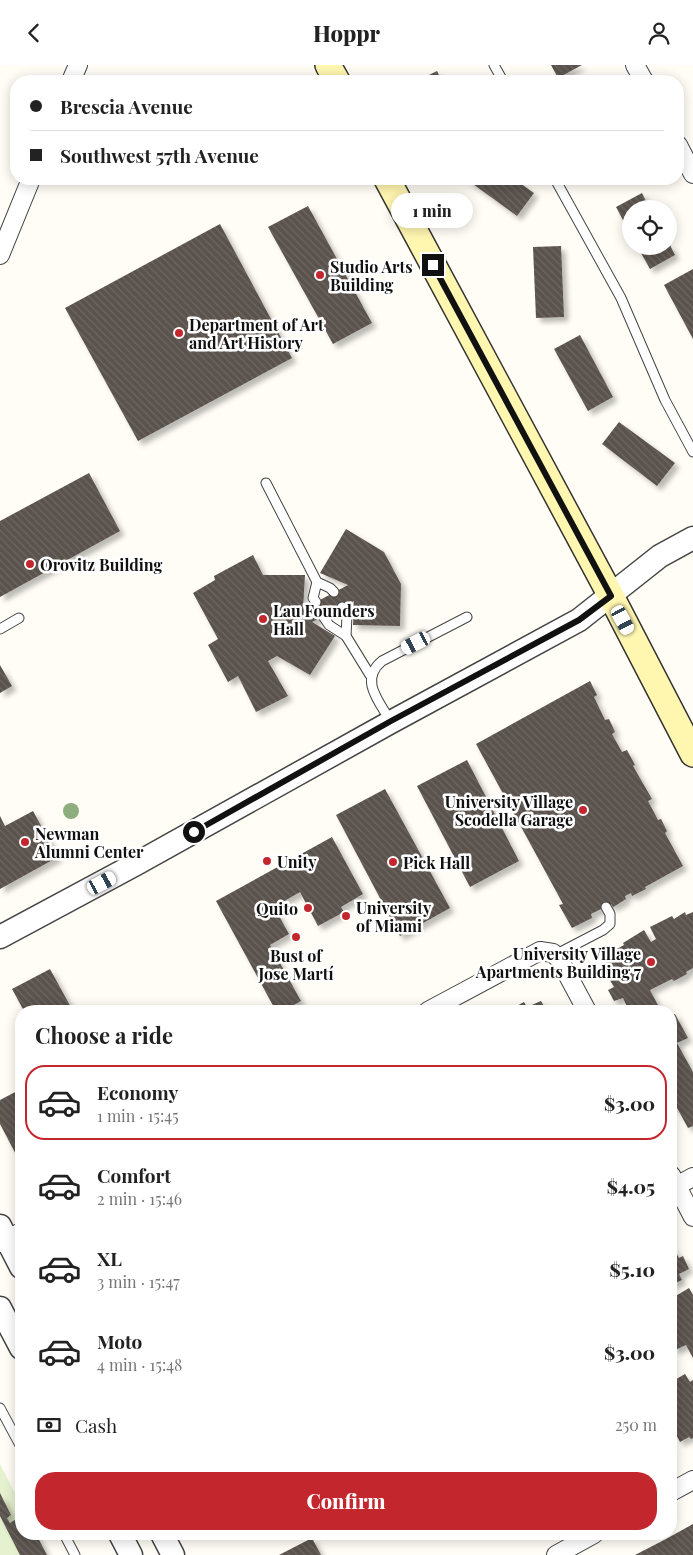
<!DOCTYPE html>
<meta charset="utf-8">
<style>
body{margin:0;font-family:"Playfair Display",serif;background:#f6f6f6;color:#222;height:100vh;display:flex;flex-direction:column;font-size:19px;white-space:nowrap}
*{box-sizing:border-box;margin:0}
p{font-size:16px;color:#767676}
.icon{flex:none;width:28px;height:28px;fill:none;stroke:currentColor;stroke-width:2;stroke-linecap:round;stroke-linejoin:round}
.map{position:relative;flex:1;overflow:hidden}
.details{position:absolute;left:15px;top:940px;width:662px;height:535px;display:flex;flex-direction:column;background:#fff;border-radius:20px;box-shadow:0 2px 12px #0003}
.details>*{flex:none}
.top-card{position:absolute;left:10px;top:10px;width:674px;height:110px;border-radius:20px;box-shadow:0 2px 12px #0003;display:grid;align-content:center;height:110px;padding:0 20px;background:#fff}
.controls{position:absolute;left:622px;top:135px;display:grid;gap:10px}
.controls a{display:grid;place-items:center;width:55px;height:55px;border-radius:50%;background:#fff;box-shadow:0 2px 12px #0003;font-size:25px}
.end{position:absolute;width:22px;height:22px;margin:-11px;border:6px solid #111;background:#fff;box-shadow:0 0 0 2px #fff}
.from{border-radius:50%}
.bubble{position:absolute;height:35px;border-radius:18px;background:#fff;box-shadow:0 2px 12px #0003;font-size:16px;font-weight:800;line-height:35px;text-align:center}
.car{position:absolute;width:15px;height:30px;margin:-15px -8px;border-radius:6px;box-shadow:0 0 4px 1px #0007;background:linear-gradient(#fff 24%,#345 0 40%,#fff 0 76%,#345 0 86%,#fff 0)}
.top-card b{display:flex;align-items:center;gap:18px;height:48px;font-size:19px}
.top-card b+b{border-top:1px solid #e0e0e0}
.top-card i{width:12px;height:12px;background:#222}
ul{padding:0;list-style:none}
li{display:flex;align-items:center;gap:15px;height:75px;margin:0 10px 8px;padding:0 10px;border:2px solid transparent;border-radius:20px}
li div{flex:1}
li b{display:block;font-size:19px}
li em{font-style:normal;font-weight:800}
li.current{border-color:#c4262e}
li>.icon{width:45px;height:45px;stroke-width:1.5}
h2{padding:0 20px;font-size:22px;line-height:60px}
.pay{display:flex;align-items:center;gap:12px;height:55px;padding:0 20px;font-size:19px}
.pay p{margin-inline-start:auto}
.action{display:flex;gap:10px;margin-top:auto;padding:10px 20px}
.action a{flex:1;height:58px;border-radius:20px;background:#c4262e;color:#fff;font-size:20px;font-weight:800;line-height:58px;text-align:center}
header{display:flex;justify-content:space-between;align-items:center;height:65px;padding:0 20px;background:#fff;font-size:22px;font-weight:800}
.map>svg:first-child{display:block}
.pitch{fill:#e6f2cf}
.building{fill:url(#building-back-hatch);filter:url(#shadow)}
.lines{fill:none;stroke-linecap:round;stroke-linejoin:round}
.service-casing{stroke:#444;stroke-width:11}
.minor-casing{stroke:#444;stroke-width:20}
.tertiary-casing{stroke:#444;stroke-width:25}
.secondary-casing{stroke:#333;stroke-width:28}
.service{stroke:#fff;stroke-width:9}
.minor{stroke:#fff;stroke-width:18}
.tertiary{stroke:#fff;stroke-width:22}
.secondary{stroke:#fff6b0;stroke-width:25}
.tree{fill:#8dad7f}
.route{stroke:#111;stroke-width:6}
.poi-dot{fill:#c4262e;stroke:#fff;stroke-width:2}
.labels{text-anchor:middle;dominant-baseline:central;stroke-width:5;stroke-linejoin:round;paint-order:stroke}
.poi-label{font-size:16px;font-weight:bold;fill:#111;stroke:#fff;text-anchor:start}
</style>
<header><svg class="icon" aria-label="back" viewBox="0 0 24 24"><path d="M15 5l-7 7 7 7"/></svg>Hoppr<svg class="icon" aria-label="person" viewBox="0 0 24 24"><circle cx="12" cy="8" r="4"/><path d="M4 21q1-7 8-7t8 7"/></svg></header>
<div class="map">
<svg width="693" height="1490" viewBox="0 0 693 1490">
<defs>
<pattern id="building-back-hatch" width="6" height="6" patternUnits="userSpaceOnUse" patternTransform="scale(1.25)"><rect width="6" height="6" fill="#5a524d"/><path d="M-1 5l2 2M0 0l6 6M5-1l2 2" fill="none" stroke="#6d6662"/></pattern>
<filter id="shadow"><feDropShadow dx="4.5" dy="4.5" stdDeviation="2.5" flood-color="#0004"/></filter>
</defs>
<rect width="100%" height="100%" fill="#fffdf5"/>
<polygon class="pitch" points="0,1399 21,1440 21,1469 36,1469 47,1490 0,1490"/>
<g class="building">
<polygon points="551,0 582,0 558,13"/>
<polygon points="437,6 442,16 417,16"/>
<polygon points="466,114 514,114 534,128 517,151"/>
<polygon points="642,128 650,144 631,144 631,170 616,142"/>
<polygon points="308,141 372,258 333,279 268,162"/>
<polygon points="220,159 292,293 138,376 65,243"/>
<polygon points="669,178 675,190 650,204 637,181 669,181"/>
<polygon points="561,181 564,252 536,253 533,182"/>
<polygon points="693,204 693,274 664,220"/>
<polygon points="580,270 613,332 588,346 554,284"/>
<polygon points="619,357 675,398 657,421 602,379"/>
<polygon points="89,408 120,466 0,532 0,456"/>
<polygon points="346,464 384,487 401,519 400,561 353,560 354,536 312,557 335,571 310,610 277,591 268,596 288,631 256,647 238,611 228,617 208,580 218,574 193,528 215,515 214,511 253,490 263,510 305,510 303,544 348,520 320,508"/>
<polygon points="0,600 12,621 0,628"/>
<polygon points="590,616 597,630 594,632 605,655 609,654 615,667 612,669 622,687 627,685 635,700 633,701 652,734 648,736 658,755 661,754 667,766 665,768 683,801 645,822 646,824 632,831 631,828 625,831 626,834 615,841 613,842 611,839 591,849 592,853 572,863 559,840 563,839 476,679"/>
<polygon points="467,695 519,796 470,822 417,721"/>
<polygon points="385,724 450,843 400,871 336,750"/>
<polygon points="33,746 58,792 0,824 0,751 5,761"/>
<polygon points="332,772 363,829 341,842 344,847 318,861 300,827 274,842 289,869 270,880 301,936 283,946 276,946 216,836"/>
<polygon points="685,847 686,850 693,847 693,903 686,907 687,909 674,916 672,914 650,925 661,946 629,946 623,933 614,936 608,925 614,922 601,900 616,894 613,886 624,880 623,878 644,865 651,877 656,874 650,862 672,851 674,854"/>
<polygon points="50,904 73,946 24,946 12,924"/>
<polygon points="541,936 547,946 512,946 511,944 524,937 527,942"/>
<polygon points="675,949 688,973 677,978 693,1007 693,1061 688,1063 676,1041 671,1044 671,1027 674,1026 671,1021 671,951"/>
<polygon points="21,1024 21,1099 0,1059 0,1035"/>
<polygon points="671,1180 679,1193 683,1191 689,1204 679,1209 682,1215 671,1220"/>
<polygon points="689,1223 693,1230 693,1293 686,1280 675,1285 671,1278 671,1258 676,1256 671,1248 671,1226 674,1232"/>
<polygon points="685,1309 690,1317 693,1315 693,1373 691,1374 689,1372 680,1377 671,1360 671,1317"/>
<polygon points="0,1428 11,1450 7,1453 10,1458 21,1451 21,1469 36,1469 47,1490 20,1490 0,1451"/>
<polygon points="693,1459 693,1490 635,1490 666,1474"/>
<polygon points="312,1473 321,1490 279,1490"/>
</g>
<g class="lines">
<g class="service-casing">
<g id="service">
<polyline points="494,0 503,16"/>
<polyline points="555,114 621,233 665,335 693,387"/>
<polyline points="266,418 317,517 330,523 334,527"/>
<polyline points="316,537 313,533 317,517"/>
<polyline points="323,551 329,560 346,571 347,550 342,542"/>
<polyline points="0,564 19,553"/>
<polyline points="346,571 370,610"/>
<path d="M391 657C379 636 359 615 382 596L467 552"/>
<polyline points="555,890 603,865 610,859 610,849 606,842"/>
<polyline points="0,1343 21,1382"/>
<polyline points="64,1469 75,1490"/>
</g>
</g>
<g class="minor-casing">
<g id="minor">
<polyline points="635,0 644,16"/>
<polyline points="71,16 78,0"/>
<polyline points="678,80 693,109"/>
<polyline points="0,190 31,114"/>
<polyline points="428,946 540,886 553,888 559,894 587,946"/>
<polyline points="671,1110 693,1152"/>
<polyline points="671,1124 693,1112"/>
<polyline points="0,1178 21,1167"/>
<polyline points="671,1427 693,1415"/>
<polyline points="556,1490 594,1469"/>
</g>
</g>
<g class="tertiary-casing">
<g id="tertiary">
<polyline points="0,872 136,799 391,657 579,555 660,491 693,473"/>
<polyline points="0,1161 21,1202"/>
<polyline points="0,1243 21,1283"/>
<polyline points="120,1469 131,1490"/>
<polyline points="162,1469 173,1490"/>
</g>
</g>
<g class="secondary-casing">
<g id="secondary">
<polyline points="328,0 337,16"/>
<polyline points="387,114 611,531 693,689"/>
</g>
</g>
<use href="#service" class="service"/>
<use href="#minor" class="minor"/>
<use href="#tertiary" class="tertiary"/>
<use href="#secondary" class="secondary"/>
</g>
<circle class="tree" cx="71" cy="746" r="8"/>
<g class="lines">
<polyline class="route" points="194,767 391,656 579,555 611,531 433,200"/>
</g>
<g class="poi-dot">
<circle cx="320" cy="210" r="5"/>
<circle cx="179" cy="268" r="5"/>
<circle cx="30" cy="499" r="5"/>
<circle cx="263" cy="554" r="5"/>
<circle cx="583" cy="745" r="5"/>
<circle cx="25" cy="777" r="5"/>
<circle cx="267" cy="796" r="5"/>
<circle cx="393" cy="797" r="5"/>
<circle cx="308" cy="843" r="5"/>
<circle cx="346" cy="851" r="5"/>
<circle cx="296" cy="872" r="5"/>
<circle cx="651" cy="897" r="5"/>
</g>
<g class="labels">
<g class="poi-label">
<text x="330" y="201">Studio Arts<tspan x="330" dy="18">Building</tspan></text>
<text x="189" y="259">Department of Art<tspan x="189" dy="18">and Art History</tspan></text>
<text x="40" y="499">Orovitz Building</text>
<text x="273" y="545">Lau Founders<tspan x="273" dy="18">Hall</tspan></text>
<text x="573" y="736" text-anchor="end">University Village<tspan x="573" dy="18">Scodella Garage</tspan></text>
<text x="35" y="768">Newman<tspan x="35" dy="18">Alumni Center</tspan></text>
<text x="277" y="796">Unity</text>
<text x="403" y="797">Pick Hall</text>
<text x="356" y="842">University<tspan x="356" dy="18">of Miami</tspan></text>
<text x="298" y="843" text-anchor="end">Quito</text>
<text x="641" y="888" text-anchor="end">University Village<tspan x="641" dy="18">Apartments Building 7</tspan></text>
<text x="296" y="890" text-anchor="middle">Bust of<tspan x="296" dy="18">Jose Martí</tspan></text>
</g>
</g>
</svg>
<div class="controls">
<a><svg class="icon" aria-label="locate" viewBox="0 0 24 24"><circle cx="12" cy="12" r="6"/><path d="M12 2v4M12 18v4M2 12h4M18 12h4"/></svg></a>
</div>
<i class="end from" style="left:194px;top:767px"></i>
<i class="end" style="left:433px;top:200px"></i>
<div class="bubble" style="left:391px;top:128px;width:82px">1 min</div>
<i class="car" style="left:623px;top:555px;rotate:152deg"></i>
<i class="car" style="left:416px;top:578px;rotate:243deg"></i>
<i class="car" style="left:102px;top:818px;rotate:62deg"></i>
<div class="top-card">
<b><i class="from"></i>Brescia Avenue</b>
<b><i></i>Southwest 57th Avenue</b>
</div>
<section class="details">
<h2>Choose a ride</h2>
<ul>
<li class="current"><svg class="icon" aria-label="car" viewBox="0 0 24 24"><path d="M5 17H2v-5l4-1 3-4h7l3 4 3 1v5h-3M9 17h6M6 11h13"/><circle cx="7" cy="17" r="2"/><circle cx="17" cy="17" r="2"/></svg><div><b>Economy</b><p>1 min · 15:45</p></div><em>$3.00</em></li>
<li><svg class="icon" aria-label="car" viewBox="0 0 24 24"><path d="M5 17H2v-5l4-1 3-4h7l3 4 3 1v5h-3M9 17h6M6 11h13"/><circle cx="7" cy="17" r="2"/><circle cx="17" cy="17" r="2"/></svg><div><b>Comfort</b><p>2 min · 15:46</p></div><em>$4.05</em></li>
<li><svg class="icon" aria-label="car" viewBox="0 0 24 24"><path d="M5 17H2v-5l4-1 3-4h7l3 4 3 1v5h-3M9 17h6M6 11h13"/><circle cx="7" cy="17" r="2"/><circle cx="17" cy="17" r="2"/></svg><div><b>XL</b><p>3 min · 15:47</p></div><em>$5.10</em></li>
<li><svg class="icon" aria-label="car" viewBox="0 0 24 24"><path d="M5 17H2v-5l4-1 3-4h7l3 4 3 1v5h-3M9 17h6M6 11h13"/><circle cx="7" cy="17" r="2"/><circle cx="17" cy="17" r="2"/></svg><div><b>Moto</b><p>4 min · 15:48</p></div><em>$3.00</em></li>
</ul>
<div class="pay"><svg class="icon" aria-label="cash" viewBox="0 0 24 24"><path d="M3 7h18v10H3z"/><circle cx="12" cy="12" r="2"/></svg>Cash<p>250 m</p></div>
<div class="action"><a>Confirm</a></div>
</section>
</div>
